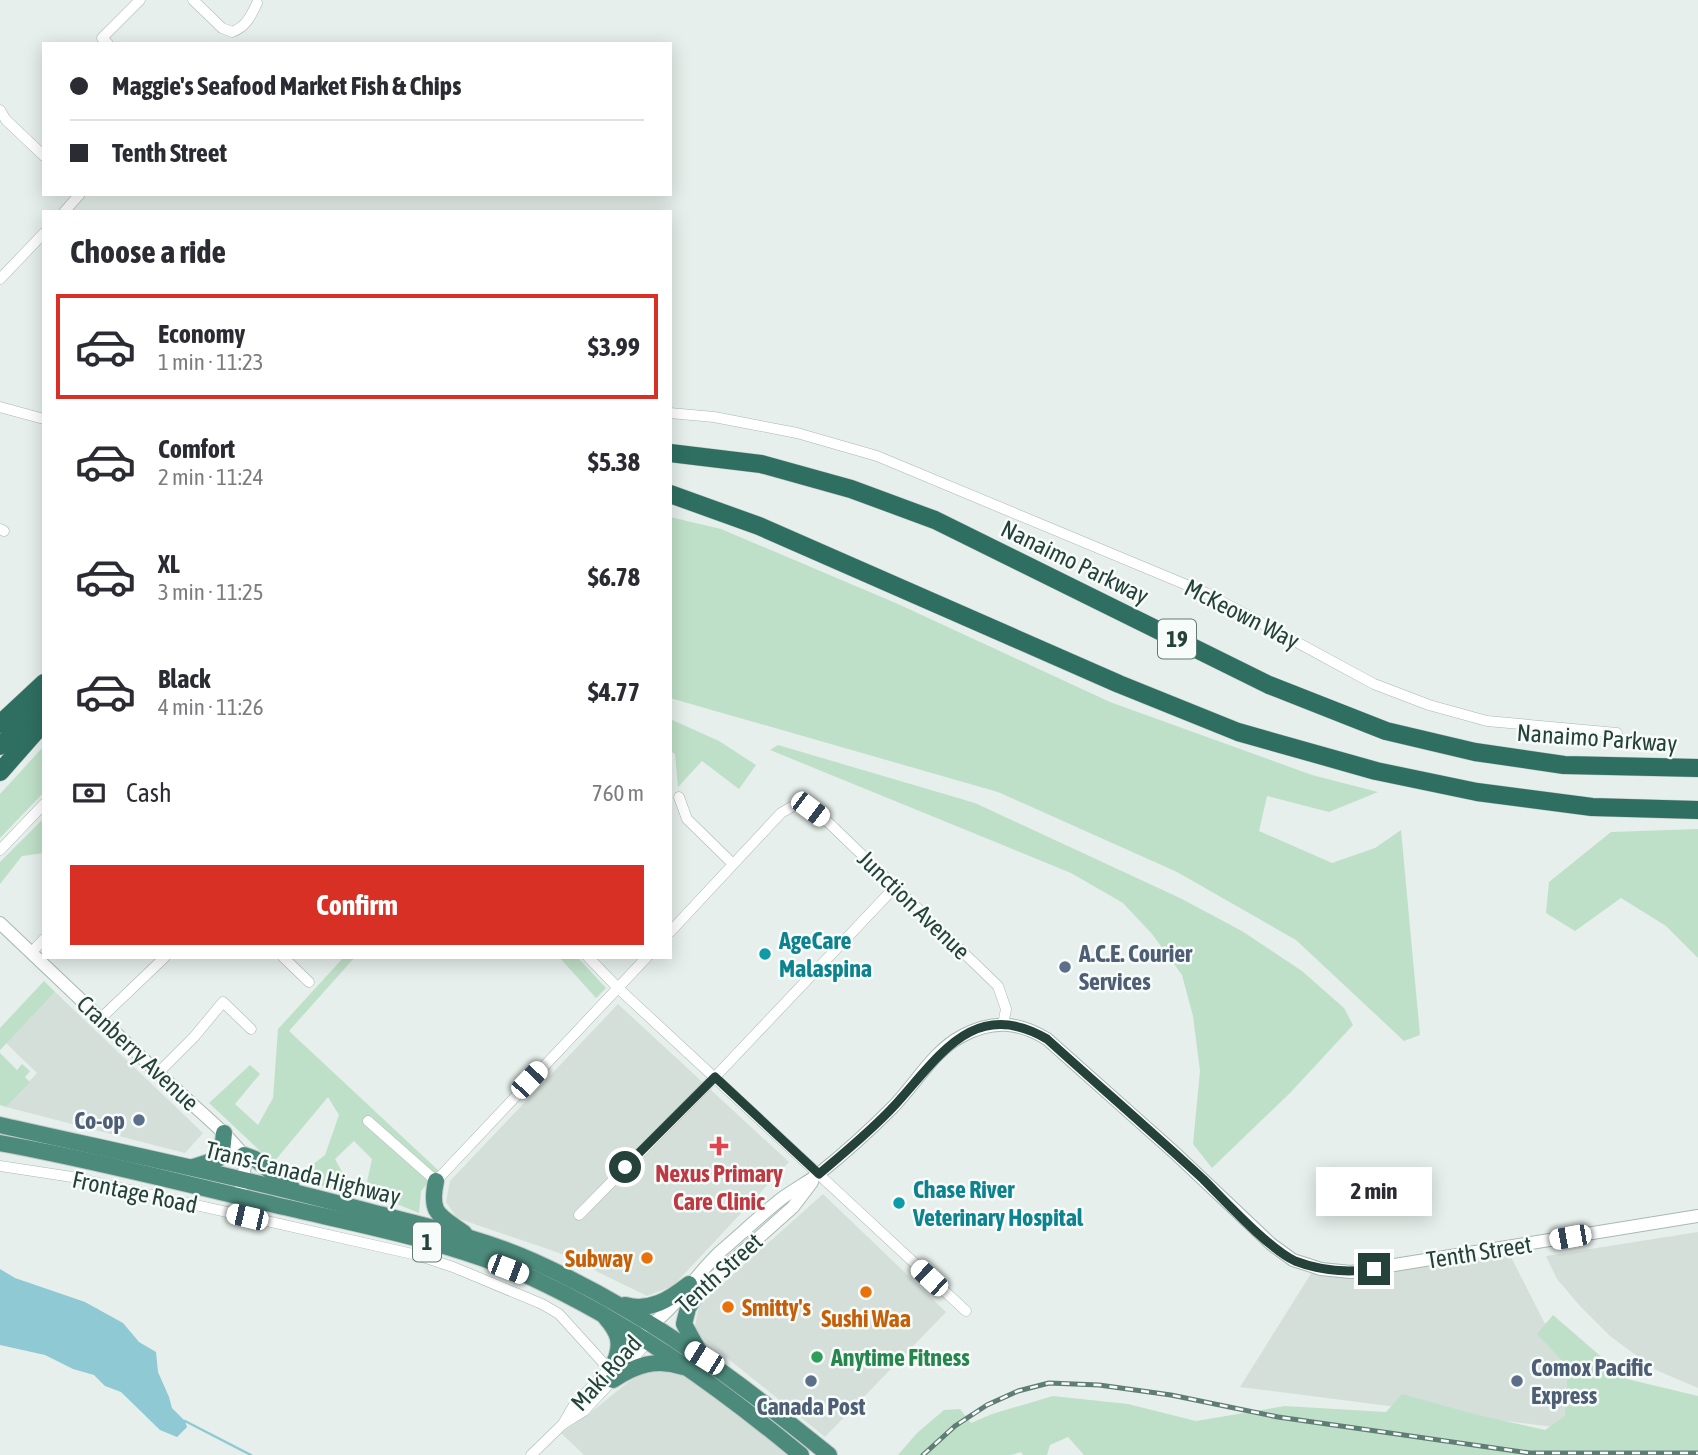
<!DOCTYPE html>
<meta charset="utf-8">
<style>
body{margin:0;font-family:"Asap Condensed",sans-serif;background:#f7f7f7;color:#2b2b33;height:100vh;display:flex;flex-direction:column;font-size:26px;white-space:nowrap}
*{box-sizing:border-box;margin:0}
p{font-size:23px;color:#7c7c81}
.icon{flex:none;width:38px;height:38px;fill:none;stroke:currentColor;stroke-width:2;stroke-linecap:round;stroke-linejoin:round}
.map{position:relative;flex:1;overflow:hidden}
.drawer{position:absolute;left:42px;top:210px;width:630px;height:749px;display:flex;flex-direction:column;background:#fff;border-radius:0px;box-shadow:0 4px 18px #0003}
.drawer>*{flex:none}
.hud{position:absolute;left:42px;top:42px;width:630px;height:154px;border-radius:0px;box-shadow:0 4px 18px #0003;display:grid;align-content:center;height:154px;padding:0 28px;background:#fff}
.end{position:absolute;width:32px;height:32px;margin:-16px;border:9px solid #24423a;background:#fff;box-shadow:0 0 0 4px #fff}
.from{border-radius:50%}
.bubble{position:absolute;height:49px;border-radius:0px;background:#fff;box-shadow:0 4px 18px #0003;font-size:23px;font-weight:700;line-height:49px;text-align:center}
.car{position:absolute;width:21px;height:42px;margin:-21px -10px;border-radius:9px;box-shadow:0 0 5px 2px #0007;background:linear-gradient(#fff 24%,#345 0 40%,#fff 0 76%,#345 0 86%,#fff 0)}
.hud b{display:flex;align-items:center;gap:24px;height:66px;font-size:26px}
.hud b+b{border-top:2px solid #e1e1e2}
.hud i{width:18px;height:18px;background:#2b2b33}
ul{padding:0;list-style:none}
li{display:flex;align-items:center;gap:21px;height:105px;margin:0 14px 10px;padding:0 14px;border:4px solid transparent;border-radius:0px}
li div{flex:1}
li b{display:block;font-size:26px}
li em{font-style:normal;font-weight:700}
li.on{border-color:#d93025}
li>.icon{width:63px;height:63px;stroke-width:1.5}
h2{padding:0 28px;font-size:32px;line-height:84px}
.pay{display:flex;align-items:center;gap:18px;height:77px;padding:0 28px;font-size:26px}
.pay p{margin-inline-start:auto}
.button{display:flex;gap:14px;margin-top:auto;padding:14px 28px}
.button a{flex:1;height:80px;border-radius:0px;background:#d93025;color:#fff;font-size:28px;font-weight:700;line-height:80px;text-align:center}
.map>svg:first-child{display:block}
.built{fill:#d4dfda}
.green{fill:#bfe0c8}
.water{fill:#8ec9d4}
.lines{fill:none;stroke-linecap:round;stroke-linejoin:round}
.stream{stroke:#8ec9d4;stroke-width:2.5}
.minor-casing{stroke:#a8b8b2;stroke-width:11}
.tertiary-casing{stroke:#a8b8b2;stroke-width:14}
.trunk-casing{stroke:#c2cac8;stroke-width:18}
.motorway-casing{stroke:#c2cac8;stroke-width:19}
.minor{stroke:#fff;stroke-width:10}
.tertiary{stroke:#fff;stroke-width:12}
.trunk{stroke:#4c8a7c;stroke-width:16}
.motorway{stroke:#2f6f62;stroke-width:18}
.rail-casing{stroke:#5f7d75;stroke-width:5}
.rail{stroke:#f7fbf9;stroke-width:2.5;stroke-dasharray:8;stroke-linecap:butt}
.route{stroke:#24423a;stroke-width:9}
.culture-dot{fill:#0f9aa8;stroke:#f7fbf9;stroke-width:2.5}
.service-dot{fill:#5c6f8a;stroke:#f7fbf9;stroke-width:2.5}
.health-dot{fill:#e0444e;stroke:#f7fbf9;stroke-width:2.5}
.food-dot{fill:#e8710a;stroke:#f7fbf9;stroke-width:2.5}
.leisure-dot{fill:#2e9e5b;stroke:#f7fbf9;stroke-width:2.5}
.labels{text-anchor:middle;dominant-baseline:central;stroke-width:5;stroke-linejoin:round;paint-order:stroke}
.shield{fill:#f7fbf9;stroke:#637a73;stroke-width:2}
.shield-label{font-size:23px;font-weight:bold;fill:#24423a}
.street-label{font-size:24px;fill:#24423a;stroke:#f7fbf9}
.culture-label{font-size:24px;font-weight:bold;fill:#0d838f;stroke:#f7fbf9;text-anchor:start}
.service-label{font-size:24px;font-weight:bold;fill:#4e5e75;stroke:#f7fbf9;text-anchor:start}
.health-label{font-size:24px;font-weight:bold;fill:#be3a42;stroke:#f7fbf9}
.food-label{font-size:24px;font-weight:bold;fill:#c56008;stroke:#f7fbf9;text-anchor:end}
.leisure-label{font-size:24px;font-weight:bold;fill:#27864d;stroke:#f7fbf9;text-anchor:start}
</style>
<div class="map">
<svg width="1698" height="1455" viewBox="0 0 1698 1455">
<rect width="100%" height="100%" fill="#e6efeb"/>
<g class="built">
<polygon points="55,992 203,1133 185,1153 6,1107 37,1073 6,1043"/>
<polygon points="618,1004 789,1162 673,1286 647,1296 559,1253 457,1218 446,1202 450,1181"/>
<polygon points="823,1194 946,1312 825,1437 694,1331 699,1305"/>
<polygon points="1698,1232 1698,1388 1656,1370 1610,1336 1580,1306 1557,1279 1546,1256"/>
<polygon points="1510,1255 1544,1322 1574,1354 1569,1429 1240,1387 1312,1272 1352,1277"/>
<polygon points="650,1368 686,1375 791,1455 584,1455 561,1433 589,1414 628,1382"/>
</g>
<g class="green">
<polygon points="670,517 721,529 898,604 1110,702 1312,775 1378,792 1329,812 1267,796 1259,831 1332,863 1375,848 1401,830 1420,1035 1404,1041 1296,940 1177,872 998,792 670,698"/>
<polygon points="670,719 719,741 756,765 739,789 702,761 678,787 675,754 670,751"/>
<polygon points="778,745 975,803 1180,898 1242,931 1302,971 1344,1008 1353,1025 1291,1092 1212,1168 1193,1144 1200,1071 1193,1016 1182,975 1152,934 1123,903 1071,873 770,750"/>
<polygon points="44,746 44,792 0,838 0,794"/>
<polygon points="44,818 44,853 22,856 0,884 0,862"/>
<polygon points="1698,829 1698,958 1666,926 1621,898 1575,931 1546,913 1549,882 1611,832"/>
<polygon points="344,957 355,957 289,1031 439,1171 421,1191 419,1213 365,1191 372,1159 354,1141 335,1159 352,1190 327,1188 297,1177 325,1155 339,1115 328,1097 273,1163 209,1103 250,1065 260,1074 235,1104 258,1125 273,1098 278,1029"/>
<polygon points="559,957 577,957 606,988 596,998"/>
<polygon points="44,981 55,992 0,1050 0,1028"/>
<polygon points="0,1053 17,1070 22,1064 30,1071 25,1077 30,1082 6,1107 0,1105"/>
<polygon points="1553,1315 1627,1379 1698,1396 1698,1455 1084,1455 1068,1437 1050,1445 1047,1455 1023,1455 1021,1452 1011,1455 898,1455 917,1433 944,1410 960,1409 971,1423 992,1414 1053,1396 1128,1404 1196,1421 1285,1406 1386,1412 1402,1394 1474,1414 1545,1430 1565,1416 1568,1367 1537,1334"/>
</g>
<polygon class="water" points="0,1269 15,1278 85,1302 123,1323 139,1342 156,1352 158,1372 169,1397 172,1408 185,1421 187,1427 177,1437 160,1430 121,1392 105,1386 94,1375 73,1369 45,1355 0,1345"/>
<g class="lines">
<polyline class="stream" points="185,1421 251,1455"/>
<g class="minor-casing">
<g id="minor">
<path d="M193 0 222 28 232 32C246 27 251 16 257 3"/>
<polyline points="108,44 102,38 140,0"/>
<polyline points="0,110 6,120 44,156"/>
<polyline points="64,212 80,194"/>
<polyline points="0,279 44,233"/>
<polyline points="0,407 44,419"/>
<polyline points="670,413 714,417 797,433 877,456 1206,593 1374,684 1429,705 1487,721 1617,733"/>
<polyline points="0,529 4,531"/>
<polyline points="679,797 687,819 733,864"/>
<polyline points="0,850 44,804"/>
<polyline points="670,932 781,813 795,805 810,809 829,823 998,986 1006,1009 1003,1025"/>
<polyline points="31,953 44,939"/>
<polyline points="283,957 309,982"/>
<polyline points="588,957 618,988 966,1311"/>
<polyline points="100,1019 165,957"/>
<polyline points="158,1073 194,1037 223,1002 251,1029"/>
<polyline points="368,1121 436,1181 647,957"/>
<polyline points="0,1166 72,1177 417,1255 453,1267 542,1304 559,1314 608,1368"/>
<polyline points="579,1215 715,1077 895,887"/>
<polyline points="563,1424 574,1405 643,1333"/>
<polyline points="531,1455 563,1424 584,1411 648,1342"/>
</g>
</g>
<g class="tertiary-casing">
<g id="tertiary">
<polyline points="0,923 158,1073 224,1133 244,1155 245,1166 241,1188"/>
<polyline points="692,1297 793,1207 812,1182"/>
<path d="M652 1324C679 1304 696 1274 721 1251 741 1234 761 1215 781 1199 794 1189 809 1182 821 1172 846 1152 870 1130 892 1108 915 1085 933 1051 962 1036 993 1019 1019 1022 1047 1039L1175 1153 1271 1244 1293 1260 1321 1269 1351 1272 1698 1216"/>
</g>
</g>
<g class="trunk-casing">
<g id="trunk">
<path d="M0 1125C124 1153 249 1179 371 1212 425 1226 482 1238 533 1261 644 1311 736 1379 829 1455"/>
<path d="M0 1143C95 1160 189 1185 284 1207 365 1226 451 1242 528 1276 628 1322 717 1385 801 1455"/>
<polyline points="244,1155 255,1159 292,1188"/>
<polyline points="193,1167 218,1159 222,1152 224,1133"/>
<path d="M436 1181C429 1214 439 1215 464 1233"/>
<polyline points="698,1292 688,1308 684,1324 700,1353"/>
<path d="M625 1305C650 1312 670 1299 689 1284"/>
<path d="M606 1318C619 1333 622 1343 615 1361"/>
<path d="M613 1380C635 1365 657 1358 683 1367"/>
</g>
</g>
<g class="motorway-casing">
<g id="motorway">
<polyline points="670,453 761,464 851,489 935,520 1269,685 1386,731 1475,752 1564,765 1698,768"/>
<polyline points="670,494 759,526 1119,684 1238,732 1376,771 1477,792 1592,807 1698,810"/>
<polyline points="0,724 44,683"/>
<polyline points="0,746 44,705"/>
<polyline points="0,772 44,722"/>
</g>
</g>
<use href="#minor" class="minor"/>
<use href="#tertiary" class="tertiary"/>
<use href="#trunk" class="trunk"/>
<use href="#motorway" class="motorway"/>
<g class="rail-casing">
<polyline id="rail" points="923,1455 955,1426 987,1405 1018,1391 1049,1383 1099,1385 1171,1395 1278,1417 1530,1453 1698,1453"/>
</g>
<use href="#rail" class="rail"/>
</g>
<g class="lines">
<path class="route" d="M625 1167 715 1077 819 1174C845 1152 872 1130 895 1105 939 1057 974 996 1047 1039 1099 1086 1152 1132 1203 1179 1225 1201 1269 1249 1295 1261 1321 1271 1347 1273 1374 1269"/>
</g>
<g class="culture-dot">
<circle cx="765" cy="954" r="7"/>
<circle cx="899" cy="1203" r="7"/>
</g>
<g class="service-dot">
<circle cx="1065" cy="967" r="7"/>
<circle cx="139" cy="1120" r="7"/>
<circle cx="811" cy="1381" r="7"/>
<circle cx="1517" cy="1381" r="7"/>
</g>
<path class="health-dot" d="M715.5 1135.5h7v7h7v7h-7v7h-7v-7h-7v-7h7z"/>
<g class="food-dot">
<circle cx="647" cy="1258" r="7"/>
<circle cx="866" cy="1292" r="7"/>
<circle cx="728" cy="1307" r="7"/>
</g>
<circle class="leisure-dot" cx="817" cy="1357" r="7"/>
<g class="labels">
<g class="shield">
<rect x="1158" y="619.5" width="38" height="39" rx="5"/>
<rect x="413" y="1222.5" width="28" height="39" rx="5"/>
</g>
<g class="shield-label">
<text x="1177" y="639">19</text>
<text x="427" y="1242">1</text>
</g>
<g class="street-label">
<text transform="translate(1075 562) rotate(26)">Nanaimo Parkway</text>
<text transform="translate(1242 614) rotate(27)">McKeown Way</text>
<text transform="translate(1597 738) rotate(4)">Nanaimo Parkway</text>
<text transform="translate(914 905) rotate(44)">Junction Avenue</text>
<text transform="translate(138 1053) rotate(43)">Cranberry Avenue</text>
<text transform="translate(303 1173) rotate(14)">Trans-Canada Highway</text>
<text transform="translate(135 1192) rotate(12)">Frontage Road</text>
<text transform="translate(1479 1252) rotate(-9)">Tenth Street</text>
<text transform="translate(719 1273) rotate(-42)">Tenth Street</text>
<text transform="translate(606 1373) rotate(-48)">Maki Road</text>
</g>
<g class="culture-label">
<text x="779" y="940">AgeCare<tspan x="779" dy="28">Malaspina</tspan></text>
<text x="913" y="1189">Chase River<tspan x="913" dy="28">Veterinary Hospital</tspan></text>
</g>
<g class="service-label">
<text x="1079" y="953">A.C.E. Courier<tspan x="1079" dy="28">Services</tspan></text>
<text x="125" y="1120" text-anchor="end">Co-op</text>
<text x="1531" y="1367">Comox Pacific<tspan x="1531" dy="28">Express</tspan></text>
<text x="811" y="1406" text-anchor="middle">Canada Post</text>
</g>
<g class="health-label">
<text x="719" y="1173">Nexus Primary<tspan x="719" dy="28">Care Clinic</tspan></text>
</g>
<g class="food-label">
<text x="633" y="1258">Subway</text>
<text x="742" y="1307" text-anchor="start">Smitty's</text>
<text x="866" y="1318" text-anchor="middle">Sushi Waa</text>
</g>
<g class="leisure-label">
<text x="831" y="1357">Anytime Fitness</text>
</g>
</g>
</svg>
<i class="end from" style="left:625px;top:1167px"></i>
<i class="end" style="left:1374px;top:1269px"></i>
<div class="bubble" style="left:1316px;top:1167px;width:116px">2 min</div>
<i class="car" style="left:810px;top:809px;rotate:127deg"></i>
<i class="car" style="left:529px;top:1080px;rotate:43deg"></i>
<i class="car" style="left:247px;top:1217px;rotate:283deg"></i>
<i class="car" style="left:1570px;top:1237px;rotate:260deg"></i>
<i class="car" style="left:508px;top:1269px;rotate:111deg"></i>
<i class="car" style="left:929px;top:1278px;rotate:313deg"></i>
<i class="car" style="left:704px;top:1358px;rotate:302deg"></i>
<div class="hud">
<b><i class="from"></i>Maggie's Seafood Market Fish &amp; Chips</b>
<b><i></i>Tenth Street</b>
</div>
<section class="drawer">
<h2>Choose a ride</h2>
<ul>
<li class="on"><svg class="icon" aria-label="car" viewBox="0 0 24 24"><path d="M5 17H2v-5l4-1 3-4h7l3 4 3 1v5h-3M9 17h6M6 11h13"/><circle cx="7" cy="17" r="2"/><circle cx="17" cy="17" r="2"/></svg><div><b>Economy</b><p>1 min · 11:23</p></div><em>$3.99</em></li>
<li><svg class="icon" aria-label="car" viewBox="0 0 24 24"><path d="M5 17H2v-5l4-1 3-4h7l3 4 3 1v5h-3M9 17h6M6 11h13"/><circle cx="7" cy="17" r="2"/><circle cx="17" cy="17" r="2"/></svg><div><b>Comfort</b><p>2 min · 11:24</p></div><em>$5.38</em></li>
<li><svg class="icon" aria-label="car" viewBox="0 0 24 24"><path d="M5 17H2v-5l4-1 3-4h7l3 4 3 1v5h-3M9 17h6M6 11h13"/><circle cx="7" cy="17" r="2"/><circle cx="17" cy="17" r="2"/></svg><div><b>XL</b><p>3 min · 11:25</p></div><em>$6.78</em></li>
<li><svg class="icon" aria-label="car" viewBox="0 0 24 24"><path d="M5 17H2v-5l4-1 3-4h7l3 4 3 1v5h-3M9 17h6M6 11h13"/><circle cx="7" cy="17" r="2"/><circle cx="17" cy="17" r="2"/></svg><div><b>Black</b><p>4 min · 11:26</p></div><em>$4.77</em></li>
</ul>
<div class="pay"><svg class="icon" aria-label="cash" viewBox="0 0 24 24"><path d="M3 7h18v10H3z"/><circle cx="12" cy="12" r="2"/></svg>Cash<p>760 m</p></div>
<div class="button"><a>Confirm</a></div>
</section>
</div>
